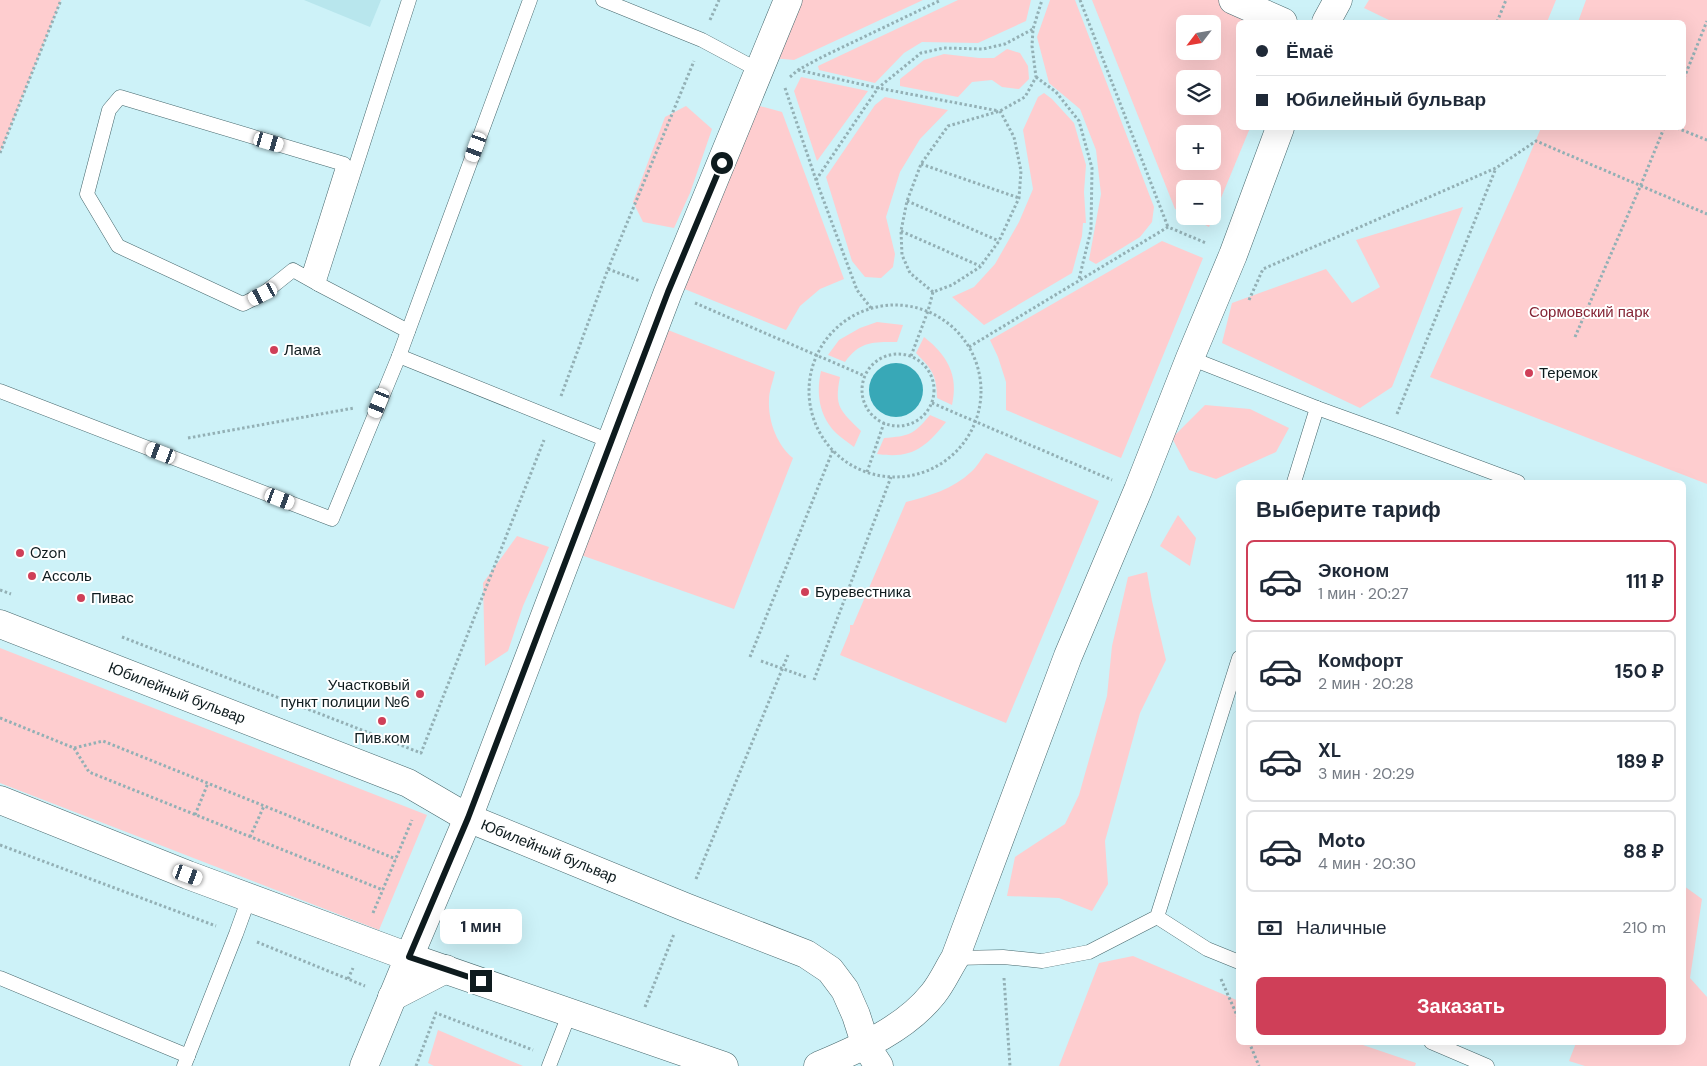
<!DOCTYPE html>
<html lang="ru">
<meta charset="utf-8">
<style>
body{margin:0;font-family:"DM Sans",sans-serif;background:#f2f2f3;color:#1f2937;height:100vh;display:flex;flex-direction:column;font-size:19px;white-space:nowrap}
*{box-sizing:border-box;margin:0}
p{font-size:16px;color:#747a83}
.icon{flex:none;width:28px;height:28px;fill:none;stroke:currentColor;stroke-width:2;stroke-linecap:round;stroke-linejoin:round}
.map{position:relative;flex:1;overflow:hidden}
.details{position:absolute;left:1236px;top:480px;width:450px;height:565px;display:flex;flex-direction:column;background:#fff;border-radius:8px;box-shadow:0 5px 20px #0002}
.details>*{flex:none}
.guide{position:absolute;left:1236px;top:20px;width:450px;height:110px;border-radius:8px;box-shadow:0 5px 20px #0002;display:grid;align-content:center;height:110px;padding:0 20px;background:#fff}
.needle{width:32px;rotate:239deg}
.tools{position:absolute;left:1176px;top:15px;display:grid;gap:10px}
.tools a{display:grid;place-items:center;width:45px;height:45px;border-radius:8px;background:#fff;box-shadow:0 5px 20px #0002;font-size:25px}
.end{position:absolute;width:22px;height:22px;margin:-11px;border:6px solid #0e1b1e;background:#fff;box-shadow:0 0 0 2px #fff}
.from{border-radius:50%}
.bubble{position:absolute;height:35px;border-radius:8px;background:#fff;box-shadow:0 5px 20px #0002;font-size:16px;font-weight:800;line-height:35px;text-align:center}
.car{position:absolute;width:15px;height:30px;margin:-15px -8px;border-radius:6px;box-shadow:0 0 4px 1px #0007;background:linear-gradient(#fff 24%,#345 0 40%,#fff 0 76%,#345 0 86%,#fff 0)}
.guide b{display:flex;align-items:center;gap:18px;height:48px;font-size:19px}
.guide b+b{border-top:1px solid #e0e1e3}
.guide i{width:12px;height:12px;background:#1f2937}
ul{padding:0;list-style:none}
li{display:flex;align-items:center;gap:15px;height:82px;margin:0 10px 8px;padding:0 10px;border:2px solid #e0e1e3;border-radius:8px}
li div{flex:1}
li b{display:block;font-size:19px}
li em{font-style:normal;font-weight:800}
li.on{border-color:#cf3f58}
li>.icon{width:45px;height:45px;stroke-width:1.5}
h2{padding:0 20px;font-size:22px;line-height:60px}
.pay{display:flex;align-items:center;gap:12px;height:55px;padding:0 20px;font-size:19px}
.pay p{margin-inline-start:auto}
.cta{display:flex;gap:10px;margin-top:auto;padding:10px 20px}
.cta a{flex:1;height:58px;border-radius:8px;background:#cf3f58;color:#fff;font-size:20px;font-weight:800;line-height:58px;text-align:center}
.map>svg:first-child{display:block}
.built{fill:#b8e6ed}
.green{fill:#fecdcf;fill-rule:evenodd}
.water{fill:#38a8b7}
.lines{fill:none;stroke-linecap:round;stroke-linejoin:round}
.lane-casing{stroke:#46676c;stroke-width:15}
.street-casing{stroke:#46676c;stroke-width:29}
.secondary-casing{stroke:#46676c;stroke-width:29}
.path{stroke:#93b0b5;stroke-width:3;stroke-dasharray:2.5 2.5;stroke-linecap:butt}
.lane{stroke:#fff;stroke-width:14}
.street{stroke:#fff;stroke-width:28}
.secondary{stroke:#fff;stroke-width:28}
.route{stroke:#0e1b1e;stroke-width:6}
.poi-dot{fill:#cf3f58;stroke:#fff;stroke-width:2}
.labels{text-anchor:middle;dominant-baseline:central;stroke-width:4;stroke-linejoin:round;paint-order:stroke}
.park-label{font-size:15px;fill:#852535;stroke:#fff}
.poi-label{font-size:15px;fill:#0e1b1e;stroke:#fff;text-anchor:start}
.street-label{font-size:15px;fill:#0e1b1e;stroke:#fff}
</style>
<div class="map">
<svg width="1707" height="1066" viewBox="0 0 1707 1066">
<rect width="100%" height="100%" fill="#cdf2f8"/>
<polygon class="built" points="304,0 381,0 370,27"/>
<g class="green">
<polygon points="0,0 61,0 0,153"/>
<polygon points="793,0 923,0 794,60 772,58"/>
<polygon points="958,0 1031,0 1026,21 978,43 922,42 904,53 875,83 819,70 818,66"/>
<polygon points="1050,0 1075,0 1154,207 1152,222 1140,237 1096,264 1089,260 1101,194 1096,150 1080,109 1049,83 1037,37"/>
<path d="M1092 0H1222L1272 22H1239V128H1250L1209 227 1188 216H1212V189H1185V214L1175 209ZM1185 24H1212V51H1185ZM1185 79H1212V106H1185ZM1185 134H1212V161H1185Z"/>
<polygon points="1369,0 1556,0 1547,22 1393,22 1364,8"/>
<polygon points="1586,0 1707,0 1707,484 1430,377 1516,187 1541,128 1684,128 1684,22 1578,22"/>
<polygon points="1007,49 1020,53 1028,66 1029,79 1019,89 1002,87 992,80 972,82 958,97 900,86 900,79 924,60 944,54 979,58 994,58"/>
<polygon points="801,77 868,91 817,161 794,91"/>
<polygon points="1044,93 1052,99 1074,123 1086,165 1084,192 1086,223 1083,223 1082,236 1072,273 984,325 952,297 974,287 995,264 1019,222 1033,189 1023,130 1038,97"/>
<polygon points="885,97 948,110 920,139 900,172 886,217 895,254 893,267 881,278 865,277 852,261 826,177 875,105"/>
<polygon points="756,105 782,112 844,279 820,289 800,306 786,330 677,286"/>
<polygon points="686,106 712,129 690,193 674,228 643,222 633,202 665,117"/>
<polygon points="1463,207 1392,387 1360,408 1222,343 1232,303 1326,269 1352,303 1380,287 1356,240"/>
<polygon points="1162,241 1203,258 1121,458 1006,410 1006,382 998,357 990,340"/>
<path d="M877 322 903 325 897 342C873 342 860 341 845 362L828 355 839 340 860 328Z"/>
<path d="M668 330 775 372C773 381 769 391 769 400 768 421 777 445 793 458L734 609 578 554Z"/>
<path d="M924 337C947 355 959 375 952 405L937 398C937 376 932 369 916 353Z"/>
<path d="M821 371 840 377C834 407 840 410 861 431L854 447C848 442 841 438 836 433 819 416 816 393 821 371Z"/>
<polygon points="1205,405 1250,409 1289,428 1276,452 1216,479 1189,470 1172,438"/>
<path d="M930 415 946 422C925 448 912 459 877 454L884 438C910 436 913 435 930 415Z"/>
<path d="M986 453 1099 501 1006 723 840 655 850 631V625H853L906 502C929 496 953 489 971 472 977 467 981 459 986 453Z"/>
<polygon points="1178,515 1196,538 1190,566 1160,546"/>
<polygon points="517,536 549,547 523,606 508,651 485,666 483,583"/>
<polygon points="1147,572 1152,601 1166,660 1140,713 1105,841 1108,884 1092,911 1059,898 1007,896 1015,857 1065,824 1079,795 1107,696 1112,646 1128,577"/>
<polygon points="0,648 427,815 379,930 0,783"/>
<polygon points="1684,886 1702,899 1690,978 1707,997 1707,1066 1585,1066 1569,1061 1576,1043 1684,1042"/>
<polygon points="1133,956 1239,1001 1239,1042 1357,1043 1416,1063 1415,1066 1059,1066 1099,963"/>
<polygon points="438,1030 523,1066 434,1066 428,1063"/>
</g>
<circle class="water" cx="896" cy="390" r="27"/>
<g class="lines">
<g class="lane-casing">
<g id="lane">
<polyline points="603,0 702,40 760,71"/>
<polyline points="308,278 344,164 120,97 109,110 87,194 118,246 243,304 263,294 293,270 318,284"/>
<polyline points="408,331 318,284 409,0"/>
<polyline points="399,356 530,0"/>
<polyline points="1190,358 1317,408 1294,482"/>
<polyline points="0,391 332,519 399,356 612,442"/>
<polyline points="1317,408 1389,434 1518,482"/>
<polyline points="1157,917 1207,949 1239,962"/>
<polyline points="955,958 1003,957 1042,961 1089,952 1157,917 1239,658"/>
<polyline points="0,978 188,1056"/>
<polyline points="1431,1042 1487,1066"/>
<polyline points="184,1066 236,934 249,898"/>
<polyline points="549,1066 570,1012"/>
</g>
</g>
<g class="street-casing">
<g id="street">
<polyline points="392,997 446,969"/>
<polyline points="364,1066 409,957"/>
</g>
</g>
<g class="secondary-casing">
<g id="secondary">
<polyline points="1233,0 1283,22"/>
<polyline points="1326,22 1338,0"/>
<polyline points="0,624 408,783 468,818 685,907 806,954 830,970 845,990 856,1015 866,1046 879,1066"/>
<polyline points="0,800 188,875 409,957 724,1066"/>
<polyline points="409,957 468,818 668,292 788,0"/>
<path d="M818 1066C860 1048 904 1030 933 994 942 983 948 969 955 958L1068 656 1138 490 1190 358 1233 255 1280 128"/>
</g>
</g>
<g class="path">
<polyline points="1080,0 1168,227"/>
<polyline points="710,20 719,0"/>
<polyline points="1497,22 1506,0"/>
<polyline points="798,70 878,88 999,111"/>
<polyline points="790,77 798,70 822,57 941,0"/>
<polyline points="1036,77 1056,92 1079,121 1092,168 1091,230 1079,279"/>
<polyline points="1684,78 1707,21"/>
<polyline points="785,88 816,180 857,290 871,308"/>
<polyline points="1677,128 1707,140"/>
<polyline points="0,153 61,0"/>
<polyline points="921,164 1019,198"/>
<polyline points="816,180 878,88 921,53 944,48 983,49 1005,44 1033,29"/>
<polyline points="907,201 999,241"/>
<polyline points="901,231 980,266"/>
<polyline points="608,269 640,281"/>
<polyline points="933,292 910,273 902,255 901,231 907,201 921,164 948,126 1000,111 1025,97 1036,77 1032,46 1033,29 1042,0"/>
<polyline points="1249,300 1263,269 1496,168 1536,141 1707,214"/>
<polyline points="695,303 865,376"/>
<circle cx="895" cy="391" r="86"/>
<polyline points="1575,337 1640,187 1664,128"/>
<polyline points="969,347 1168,227 1206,243"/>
<circle cx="898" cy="390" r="36"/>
<polyline points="911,356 928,311 933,292 952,285 980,267 999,241 1019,198 1021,171 1014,137 1000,111"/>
<polyline points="561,396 608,269 694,61"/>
<polyline points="932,403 1112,480"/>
<polyline points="1397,414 1496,168"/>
<polyline points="188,438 354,408"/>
<polyline points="867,472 884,423"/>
<polyline points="0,590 11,594"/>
<polyline points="122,637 421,753 544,440"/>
<polyline points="750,657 833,450"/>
<polyline points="761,661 806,677"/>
<polyline points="814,680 891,477"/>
<polyline points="0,718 74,748 103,741 396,859"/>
<polyline points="74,748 89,772 383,890"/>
<polyline points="195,815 208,783"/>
<polyline points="250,837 264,806"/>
<polyline points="0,845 216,926"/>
<polyline points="696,879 788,655"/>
<polyline points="373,913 412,820"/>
<polyline points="257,942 365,986"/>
<polyline points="1004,978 1010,1066"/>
<polyline points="348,979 353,968"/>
<polyline points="1221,979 1239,1020"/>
<polyline points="645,1007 674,934"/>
<polyline points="1249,1042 1259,1066"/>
<polyline points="416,1066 436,1013 533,1050"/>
</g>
<use href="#lane" class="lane"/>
<use href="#street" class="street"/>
<use href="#secondary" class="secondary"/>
</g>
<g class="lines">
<polyline class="route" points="481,981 409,957 468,818 668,292 722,163"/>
</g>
<g class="poi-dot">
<circle cx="274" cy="350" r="5"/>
<circle cx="1529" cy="373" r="5"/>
<circle cx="20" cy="553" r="5"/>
<circle cx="32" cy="576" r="5"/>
<circle cx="805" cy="592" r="5"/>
<circle cx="81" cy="598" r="5"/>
<circle cx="420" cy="694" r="5"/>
<circle cx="382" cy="721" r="5"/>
</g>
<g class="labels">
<g class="park-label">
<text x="1589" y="312">Сормовский парк</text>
</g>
<g class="poi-label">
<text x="284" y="350">Лама</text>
<text x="1539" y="373">Теремок</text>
<text x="30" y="553">Ozon</text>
<text x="42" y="576">Ассоль</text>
<text x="815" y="592">Буревестника</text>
<text x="91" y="598">Пивас</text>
<text x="410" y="685" text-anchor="end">Участковый<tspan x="410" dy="17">пункт полиции №6</tspan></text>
<text x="382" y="738" text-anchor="middle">Пив.ком</text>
</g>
<g class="street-label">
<text transform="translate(177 693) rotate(21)">Юбилейный бульвар</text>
<text transform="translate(549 851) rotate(22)">Юбилейный бульвар</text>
</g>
</g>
</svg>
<div class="tools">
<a><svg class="needle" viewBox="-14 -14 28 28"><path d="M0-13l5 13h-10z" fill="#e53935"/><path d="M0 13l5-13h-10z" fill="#747a83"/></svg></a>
<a><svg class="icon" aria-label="layers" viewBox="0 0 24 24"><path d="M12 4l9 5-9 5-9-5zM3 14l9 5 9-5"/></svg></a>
<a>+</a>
<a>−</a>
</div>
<i class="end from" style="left:722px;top:163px"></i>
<i class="end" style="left:481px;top:981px"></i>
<div class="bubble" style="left:440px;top:909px;width:82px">1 мин</div>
<i class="car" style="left:269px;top:142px;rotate:106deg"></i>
<i class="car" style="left:476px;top:147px;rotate:200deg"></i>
<i class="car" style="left:263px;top:294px;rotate:243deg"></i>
<i class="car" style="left:379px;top:403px;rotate:202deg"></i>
<i class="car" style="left:161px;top:453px;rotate:291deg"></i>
<i class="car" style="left:280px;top:499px;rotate:111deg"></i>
<i class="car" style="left:188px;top:875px;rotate:110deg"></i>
<div class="guide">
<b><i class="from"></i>Ёмаё</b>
<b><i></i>Юбилейный бульвар</b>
</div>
<section class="details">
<h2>Выберите тариф</h2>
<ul>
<li class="on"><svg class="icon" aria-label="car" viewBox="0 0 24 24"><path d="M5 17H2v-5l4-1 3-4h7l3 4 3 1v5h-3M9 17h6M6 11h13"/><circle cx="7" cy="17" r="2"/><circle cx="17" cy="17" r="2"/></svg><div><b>Эконом</b><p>1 мин · 20:27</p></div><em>111 ₽</em></li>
<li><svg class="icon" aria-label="car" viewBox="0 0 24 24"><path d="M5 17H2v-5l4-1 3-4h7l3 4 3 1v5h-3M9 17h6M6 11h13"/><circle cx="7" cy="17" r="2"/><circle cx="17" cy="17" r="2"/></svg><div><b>Комфорт</b><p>2 мин · 20:28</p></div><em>150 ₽</em></li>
<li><svg class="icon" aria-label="car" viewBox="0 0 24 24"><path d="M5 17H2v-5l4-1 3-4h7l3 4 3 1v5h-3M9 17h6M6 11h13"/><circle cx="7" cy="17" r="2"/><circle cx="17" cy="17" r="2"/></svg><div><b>XL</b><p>3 мин · 20:29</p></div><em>189 ₽</em></li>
<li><svg class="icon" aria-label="car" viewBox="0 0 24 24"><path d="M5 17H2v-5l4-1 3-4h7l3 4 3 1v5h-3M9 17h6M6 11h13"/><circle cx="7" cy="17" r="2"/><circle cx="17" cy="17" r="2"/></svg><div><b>Moto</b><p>4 мин · 20:30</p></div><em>88 ₽</em></li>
</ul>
<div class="pay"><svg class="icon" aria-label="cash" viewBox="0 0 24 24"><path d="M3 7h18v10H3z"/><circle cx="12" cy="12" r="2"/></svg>Наличные<p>210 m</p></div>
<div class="cta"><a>Заказать</a></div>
</section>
</div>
